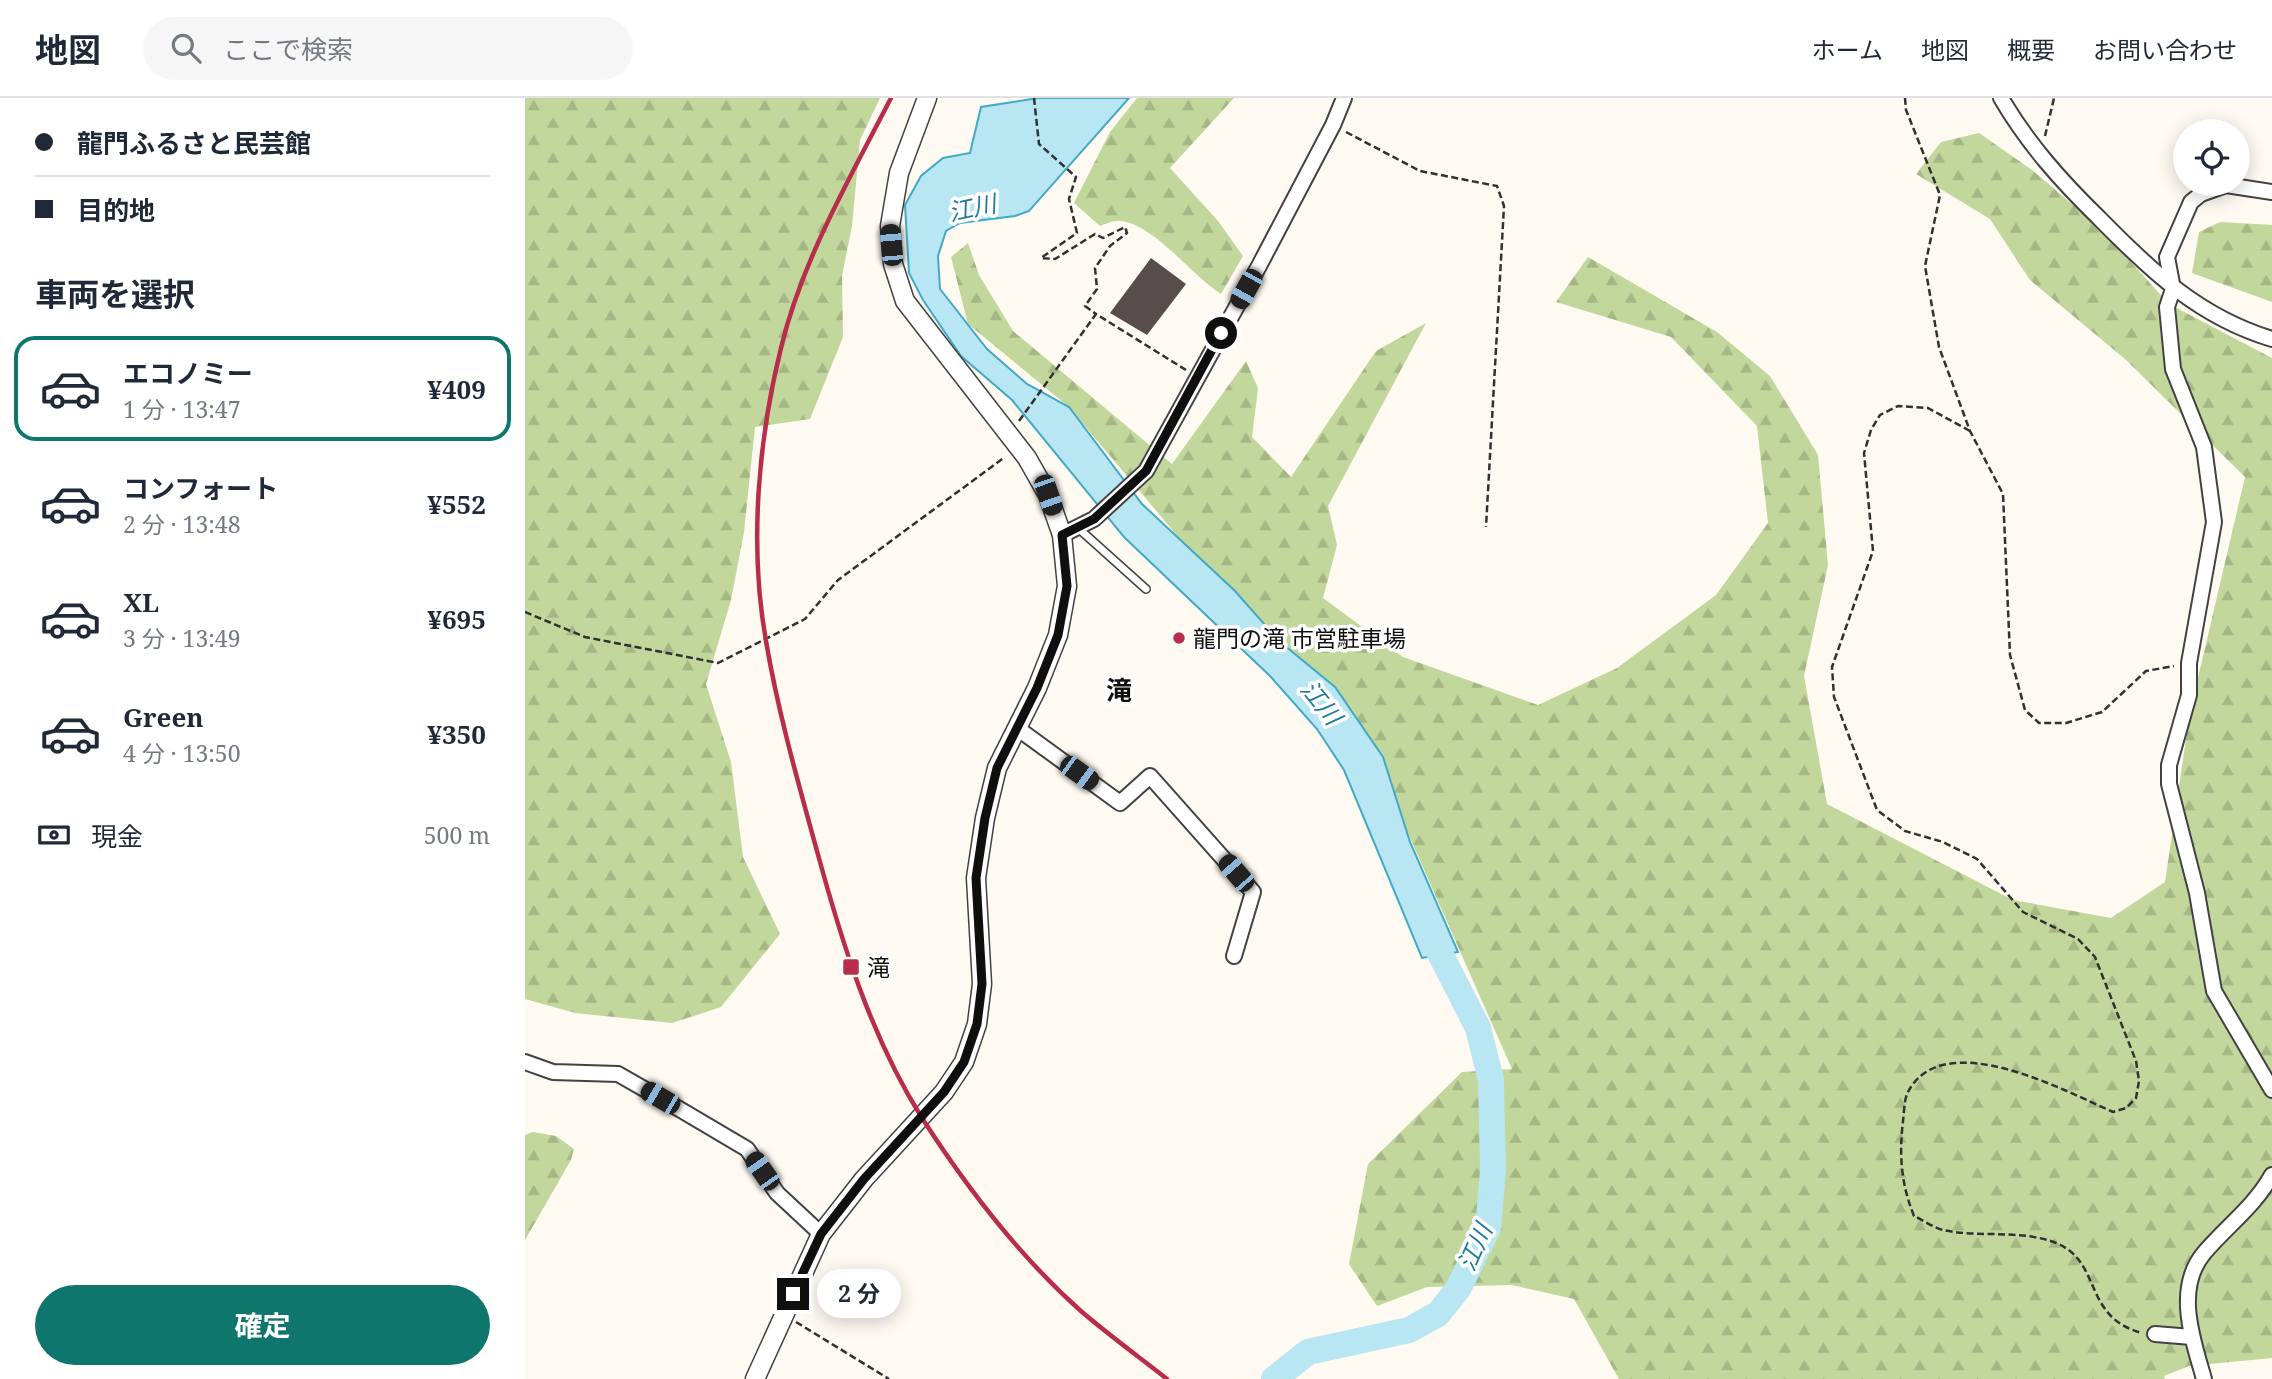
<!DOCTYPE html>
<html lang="ja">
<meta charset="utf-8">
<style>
body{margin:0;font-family:"Noto Serif","Noto Sans JP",serif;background:#f6f6f7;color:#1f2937;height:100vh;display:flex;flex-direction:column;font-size:26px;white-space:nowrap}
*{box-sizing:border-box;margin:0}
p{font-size:23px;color:#747a83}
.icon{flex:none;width:38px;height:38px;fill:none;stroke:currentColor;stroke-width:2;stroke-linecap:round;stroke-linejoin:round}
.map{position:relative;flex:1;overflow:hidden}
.side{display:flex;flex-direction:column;background:#fff;width:525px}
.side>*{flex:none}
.top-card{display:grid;align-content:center;height:154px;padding:0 35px;background:#fff}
.fabs{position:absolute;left:1648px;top:21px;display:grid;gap:14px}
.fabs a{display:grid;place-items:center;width:77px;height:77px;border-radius:50%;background:#fff;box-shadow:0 4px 18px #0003;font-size:35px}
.end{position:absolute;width:32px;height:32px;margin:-16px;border:9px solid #0f0f0f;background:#fff;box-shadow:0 0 0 4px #fff}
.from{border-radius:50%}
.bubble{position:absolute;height:49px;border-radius:24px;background:#fff;box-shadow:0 4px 18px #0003;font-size:23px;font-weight:700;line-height:49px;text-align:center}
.car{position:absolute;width:21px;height:42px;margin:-21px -10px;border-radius:9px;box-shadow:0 0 5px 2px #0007;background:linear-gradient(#222 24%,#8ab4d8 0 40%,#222 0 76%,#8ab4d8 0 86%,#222 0)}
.top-card b{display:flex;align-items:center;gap:24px;height:66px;font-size:26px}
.top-card b+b{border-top:2px solid #e0e1e3}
.top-card i{width:18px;height:18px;background:#1f2937}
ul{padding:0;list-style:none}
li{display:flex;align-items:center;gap:21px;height:105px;margin:0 14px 10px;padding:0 21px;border:4px solid transparent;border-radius:21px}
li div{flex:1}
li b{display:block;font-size:26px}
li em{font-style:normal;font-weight:700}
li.selected{border-color:#0f766e}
li>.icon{width:63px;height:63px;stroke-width:1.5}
h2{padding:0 35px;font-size:32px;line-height:84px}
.pay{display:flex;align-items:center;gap:18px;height:77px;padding:0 35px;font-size:26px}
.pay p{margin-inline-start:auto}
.button{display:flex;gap:14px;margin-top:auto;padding:14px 35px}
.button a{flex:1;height:80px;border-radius:42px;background:#0f766e;color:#fff;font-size:28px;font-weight:700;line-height:80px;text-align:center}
header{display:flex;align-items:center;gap:42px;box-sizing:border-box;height:98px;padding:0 35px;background:#fff;border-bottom:2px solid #e0e1e3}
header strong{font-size:33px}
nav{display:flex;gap:38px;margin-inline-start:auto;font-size:24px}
.search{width:490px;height:63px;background:#f6f6f7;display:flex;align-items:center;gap:18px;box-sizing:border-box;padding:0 24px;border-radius:38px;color:#747a83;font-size:26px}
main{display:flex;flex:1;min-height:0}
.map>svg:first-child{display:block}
.forest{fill:url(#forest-firs)}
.water{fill:#b8e7f3;stroke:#43a9c6;stroke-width:2}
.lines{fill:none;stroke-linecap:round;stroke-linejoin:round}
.river{stroke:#b8e7f3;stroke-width:26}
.building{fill:#574e4b}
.service-casing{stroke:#424242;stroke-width:10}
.minor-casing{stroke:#424242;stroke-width:18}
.tertiary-casing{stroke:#424242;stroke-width:21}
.path{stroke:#313131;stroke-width:2.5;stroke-dasharray:7 3.5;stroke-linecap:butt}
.service{stroke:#fff;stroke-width:7}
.minor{stroke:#fff;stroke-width:14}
.tertiary{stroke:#fff;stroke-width:18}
.rail{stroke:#b82d4c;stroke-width:4.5}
.route{stroke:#0f0f0f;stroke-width:9}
.poi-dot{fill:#b82d4c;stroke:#fff;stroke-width:2.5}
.labels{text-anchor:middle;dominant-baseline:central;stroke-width:7;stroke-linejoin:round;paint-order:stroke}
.poi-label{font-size:23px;fill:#0f0f0f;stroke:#fff;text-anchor:start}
.water-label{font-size:24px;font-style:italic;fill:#1e7a9b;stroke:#fff}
.quarter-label{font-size:26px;font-weight:bold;fill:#0f0f0f;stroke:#fff}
</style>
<header>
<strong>地図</strong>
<div class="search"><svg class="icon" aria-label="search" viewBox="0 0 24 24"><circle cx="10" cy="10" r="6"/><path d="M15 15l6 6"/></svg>ここで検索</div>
<nav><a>ホーム</a><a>地図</a><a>概要</a><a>お問い合わせ</a></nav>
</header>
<main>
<section class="side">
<div class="top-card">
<b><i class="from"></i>龍門ふるさと民芸館</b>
<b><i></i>目的地</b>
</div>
<h2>車両を選択</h2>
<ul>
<li class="selected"><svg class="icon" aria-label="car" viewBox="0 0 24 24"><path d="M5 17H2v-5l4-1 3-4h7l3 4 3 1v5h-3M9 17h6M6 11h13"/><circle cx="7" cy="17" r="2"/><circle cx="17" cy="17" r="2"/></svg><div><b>エコノミー</b><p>1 分 · 13:47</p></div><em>¥409</em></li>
<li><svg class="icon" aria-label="car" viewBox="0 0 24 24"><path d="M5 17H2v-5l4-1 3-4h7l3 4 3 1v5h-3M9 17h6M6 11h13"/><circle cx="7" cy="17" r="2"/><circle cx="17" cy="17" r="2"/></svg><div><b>コンフォート</b><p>2 分 · 13:48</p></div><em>¥552</em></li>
<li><svg class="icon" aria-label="car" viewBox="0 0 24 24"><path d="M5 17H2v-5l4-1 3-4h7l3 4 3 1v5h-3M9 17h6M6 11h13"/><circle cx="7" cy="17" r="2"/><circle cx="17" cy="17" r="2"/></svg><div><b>XL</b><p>3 分 · 13:49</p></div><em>¥695</em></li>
<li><svg class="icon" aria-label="car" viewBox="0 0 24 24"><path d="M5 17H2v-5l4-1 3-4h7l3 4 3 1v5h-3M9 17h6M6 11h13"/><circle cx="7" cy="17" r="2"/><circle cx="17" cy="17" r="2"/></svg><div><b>Green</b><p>4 分 · 13:50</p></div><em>¥350</em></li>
</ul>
<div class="pay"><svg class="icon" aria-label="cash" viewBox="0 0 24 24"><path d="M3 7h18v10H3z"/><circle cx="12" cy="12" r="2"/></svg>現金<p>500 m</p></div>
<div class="button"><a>確定</a></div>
</section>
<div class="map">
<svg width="1747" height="1281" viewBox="0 0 1747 1281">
<defs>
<pattern id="forest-firs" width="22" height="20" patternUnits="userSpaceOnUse" patternTransform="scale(1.75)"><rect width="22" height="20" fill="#c1d79c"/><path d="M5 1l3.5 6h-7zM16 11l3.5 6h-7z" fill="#a5b785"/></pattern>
</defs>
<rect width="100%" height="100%" fill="#fef9f1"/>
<g class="forest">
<polygon points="0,0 355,0 335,42 327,128 317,178 318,239 285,321 230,329 219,434 206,502 181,586 206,664 218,759 255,836 196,909 147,925 50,915 0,901"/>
<path d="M612 0H709L645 70 693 123 718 158 696 196C666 177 630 127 596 123 589 122 581 126 575 128L549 105 585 34Z"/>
<polygon points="1454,35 1507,72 1575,130 1644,206 1747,260 1747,1260 1664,1268 1639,1278 1640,1281 1094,1281 1049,1201 987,1187 902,1189 852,1208 824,1166 843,1066 937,974 987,971 878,724 810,589 754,543 654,440 544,309 443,226 426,159 443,145 454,177 488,233 647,366 721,263 733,290 727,339 766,379 851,253 901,225 803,408 812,447 798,500 878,559 1013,607 1092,570 1191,497 1243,425 1232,328 1146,239 1031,204 1063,159 1192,234 1245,278 1293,357 1303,467 1279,578 1302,706 1488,802 1586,820 1640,784 1665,614 1720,379 1600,261 1505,182 1465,121 1391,76 1416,44"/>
<polygon points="1695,124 1747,127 1747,204 1667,175 1674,134"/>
<polygon points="8,1034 31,1038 49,1051 46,1062 0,1142 0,1037"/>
</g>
<polygon class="water" points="513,0 604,0 504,113 490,118 435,125 421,133 413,158 415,191 462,251 502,286 544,309 617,406 710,493 754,543 810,589 858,659 885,744 933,854 897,860 819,672 792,631 745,578 599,439 487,302 436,258 398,202 384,175 380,107 396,78 418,60 445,55 456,9"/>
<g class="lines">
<polyline class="river" points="749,1281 783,1254 884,1232 913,1216 933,1191 963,1130 968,1073 966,982 953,930 899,824"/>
</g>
<polygon class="building" points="626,160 661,186 622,237 585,215"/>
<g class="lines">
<g class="service-casing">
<polyline id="service" points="553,430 621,491"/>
</g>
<g class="minor-casing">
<g id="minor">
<path d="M1476 0C1503 46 1536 83 1574 120 1626 173 1674 219 1747 241"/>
<polyline points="1747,94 1701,87 1676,96 1666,104 1642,159 1648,191 1642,209 1648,271 1679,349 1689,424 1664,565 1664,597 1644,667 1644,686 1672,795 1689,893 1747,992"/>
<polyline points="537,437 569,421 621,373 734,168 808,27 819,0"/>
<polyline points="492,630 595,705 625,678 728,794 709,858"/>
<polyline points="0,964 28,974 93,976 156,1012 222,1051 252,1095 296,1136"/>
<polyline points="1630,1236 1667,1239"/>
<path d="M1679 1281C1668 1242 1649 1191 1679 1155 1702 1128 1729 1109 1747 1077"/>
</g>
</g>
<g class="tertiary-casing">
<polyline id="tertiary" points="230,1281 296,1136 339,1081 419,994 439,964 452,926 457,886 451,780 460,720 472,670 512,590 533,537 542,488 537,437 523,397 502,360 380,203 368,166 365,128 374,75 402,0"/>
</g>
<g class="path">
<polyline points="509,0 514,46 551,79 544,101 552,135 516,160 530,161 570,136 578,140 600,129 602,135 585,148 570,170 572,191 560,208 571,216"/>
<polyline points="1380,0 1381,12 1415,97 1400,168 1414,249 1445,333 1478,396 1485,557 1500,612 1514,625 1541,625 1577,614 1621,573 1649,568"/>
<polyline points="821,34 895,73 972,88 979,108 961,429"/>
<polyline points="1520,38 1529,0"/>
<polyline points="494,323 571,216 661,272"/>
<path d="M1445 333 1403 310 1373 308 1355 317 1346 332 1339 355 1348 453 1307 569 1309 599 1352 712 1380 733 1418 744 1452 761 1498 814 1553 841 1570 859 1611 963 1614 983 1611 1000 1601 1010 1588 1014C1542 994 1416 925 1382 996 1379 1004 1379 1015 1378 1023 1374 1057 1376 1086 1389 1118 1398 1122 1409 1130 1418 1132 1455 1140 1496 1131 1531 1145 1578 1164 1557 1219 1617 1235"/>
<polyline points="0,514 60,539 193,565 280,521 313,482 480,359"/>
<polyline points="271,1224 364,1281"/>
</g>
<use href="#service" class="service"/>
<use href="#minor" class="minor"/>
<use href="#tertiary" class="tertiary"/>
<path class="rail" d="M366 0C325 80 277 162 256 250 233 343 224 448 241 543 253 614 273 684 292 753 317 845 346 939 397 1020 442 1090 495 1159 557 1214 584 1237 614 1259 642 1281"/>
</g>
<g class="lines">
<polyline class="route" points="268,1196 296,1136 339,1081 419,994 439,964 452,926 457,886 451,780 460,720 472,670 512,590 533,537 542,488 537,437 569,421 621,373 696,235"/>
</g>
<g class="poi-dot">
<circle cx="654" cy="540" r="7"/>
<rect x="317" y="860" width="18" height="18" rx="3.5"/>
</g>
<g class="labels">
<g class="poi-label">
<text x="668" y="540">龍門の滝 市営駐車場</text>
<text x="342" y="869">滝</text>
</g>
<g class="water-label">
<text transform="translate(447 109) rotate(-12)">江川</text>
<text transform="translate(797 604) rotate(51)">江川</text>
<text transform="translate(949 1149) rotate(-66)">江川</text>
</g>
<g class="quarter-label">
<text x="594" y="592">滝</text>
</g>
</g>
</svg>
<div class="fabs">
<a><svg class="icon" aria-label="locate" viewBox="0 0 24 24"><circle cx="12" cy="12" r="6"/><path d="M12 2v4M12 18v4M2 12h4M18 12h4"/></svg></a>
</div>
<i class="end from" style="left:696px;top:235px"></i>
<i class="end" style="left:268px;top:1196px"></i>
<div class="bubble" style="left:292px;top:1171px;width:84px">2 分</div>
<i class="car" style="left:366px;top:147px;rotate:355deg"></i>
<i class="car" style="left:721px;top:191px;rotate:209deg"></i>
<i class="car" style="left:523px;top:397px;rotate:161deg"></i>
<i class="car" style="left:554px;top:675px;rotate:126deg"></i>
<i class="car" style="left:711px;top:775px;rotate:319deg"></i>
<i class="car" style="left:135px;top:1000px;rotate:300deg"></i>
<i class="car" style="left:237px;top:1073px;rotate:325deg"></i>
</div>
</main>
